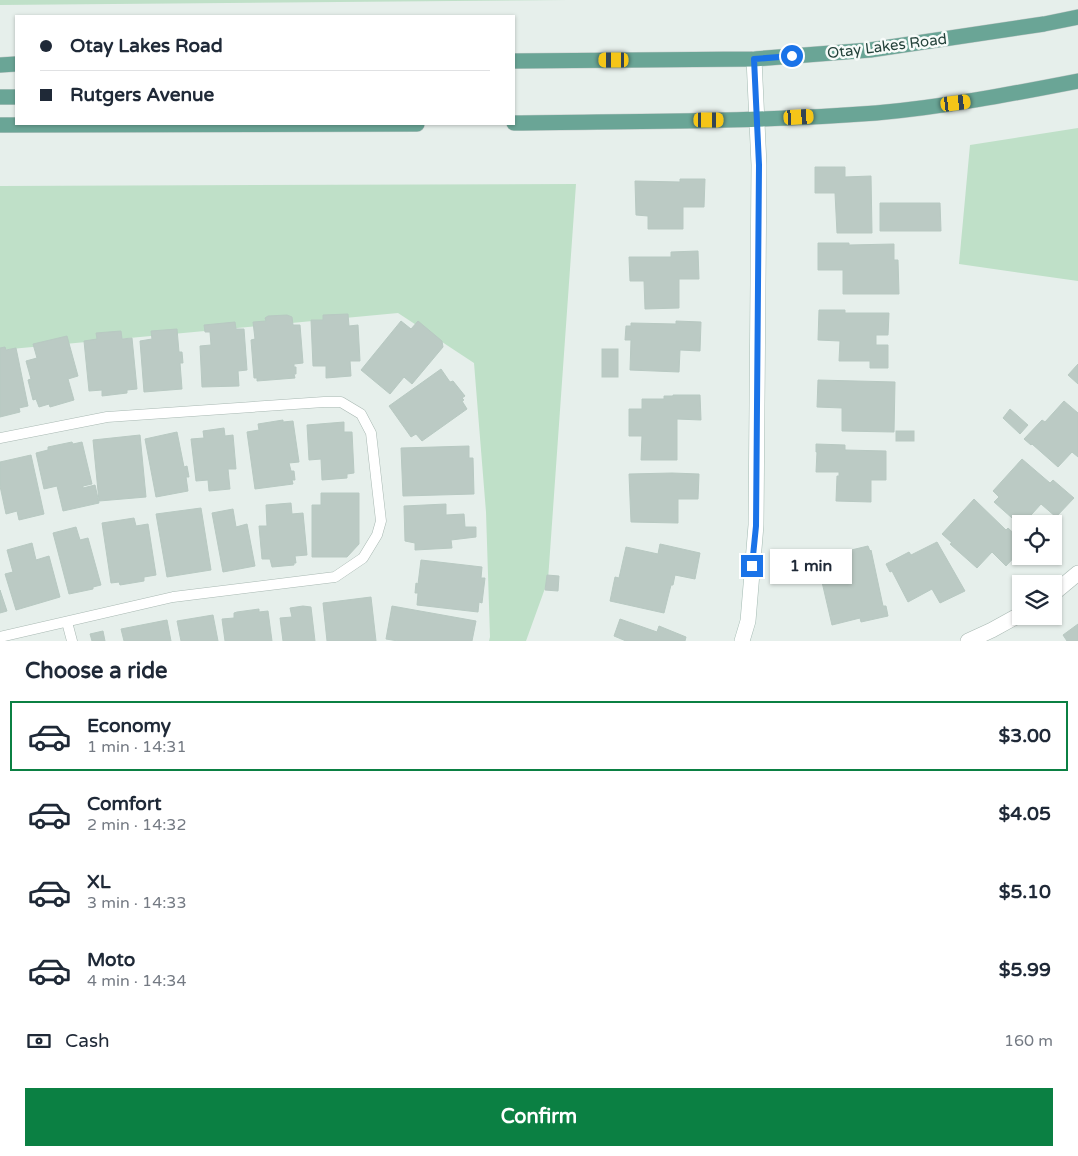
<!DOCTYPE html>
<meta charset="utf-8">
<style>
body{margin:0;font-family:"Varela Round",sans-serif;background:#f2f2f3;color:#1f2937;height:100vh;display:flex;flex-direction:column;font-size:19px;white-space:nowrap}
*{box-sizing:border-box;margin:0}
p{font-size:16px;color:#747a83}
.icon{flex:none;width:28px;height:28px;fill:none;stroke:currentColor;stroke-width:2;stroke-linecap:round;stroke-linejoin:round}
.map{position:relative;height:641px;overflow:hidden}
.panel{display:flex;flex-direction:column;background:#fff;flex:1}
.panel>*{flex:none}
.guide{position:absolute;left:15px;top:15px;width:500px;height:110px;border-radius:0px;box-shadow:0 1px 4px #0004;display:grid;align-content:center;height:110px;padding:0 25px;background:#fff}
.buttons{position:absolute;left:1012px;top:515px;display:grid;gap:10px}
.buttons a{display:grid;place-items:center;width:50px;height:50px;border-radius:0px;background:#fff;box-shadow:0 1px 4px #0004;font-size:25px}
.end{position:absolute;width:22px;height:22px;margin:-11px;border:6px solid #1a73e8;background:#fff;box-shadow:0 0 0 2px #fff}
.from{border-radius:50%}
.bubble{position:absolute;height:35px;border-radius:0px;background:#fff;box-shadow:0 1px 4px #0004;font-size:16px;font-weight:700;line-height:35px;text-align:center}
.car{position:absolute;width:15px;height:30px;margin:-15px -8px;border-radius:6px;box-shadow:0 0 4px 1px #0007;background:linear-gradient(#f5c518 24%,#345 0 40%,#f5c518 0 76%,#345 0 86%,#f5c518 0)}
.guide b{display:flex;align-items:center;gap:18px;height:48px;font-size:19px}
.guide b+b{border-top:1px solid #e0e1e3}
.guide i{width:12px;height:12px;background:#1f2937}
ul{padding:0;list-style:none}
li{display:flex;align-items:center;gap:15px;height:70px;margin:0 10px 8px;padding:0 15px;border:2px solid transparent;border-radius:0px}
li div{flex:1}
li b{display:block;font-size:19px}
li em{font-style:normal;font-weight:700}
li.selected{border-color:#0b8043}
li>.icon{width:45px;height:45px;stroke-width:1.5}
h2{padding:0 25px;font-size:22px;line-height:60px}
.pay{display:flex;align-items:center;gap:12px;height:55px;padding:0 25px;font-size:19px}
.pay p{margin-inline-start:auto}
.action{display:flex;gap:10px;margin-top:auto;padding:10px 25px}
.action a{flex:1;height:58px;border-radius:0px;background:#0b8043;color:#fff;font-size:20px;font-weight:700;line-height:58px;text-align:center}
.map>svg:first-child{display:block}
.green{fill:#bfe0c8}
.building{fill:#bbcac4;stroke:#b8c9c2}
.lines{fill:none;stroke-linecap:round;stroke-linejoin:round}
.service-casing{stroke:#a8b8b2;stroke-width:11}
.minor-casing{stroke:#a8b8b2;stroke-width:16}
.secondary-casing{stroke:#a4bbb3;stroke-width:16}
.primary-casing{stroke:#c2cac8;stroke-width:16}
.service{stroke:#fff;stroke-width:10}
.minor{stroke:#fff;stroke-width:15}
.secondary{stroke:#fff;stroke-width:15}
.primary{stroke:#6aa596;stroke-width:15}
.route{stroke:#1a73e8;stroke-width:6}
.labels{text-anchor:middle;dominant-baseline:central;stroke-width:5;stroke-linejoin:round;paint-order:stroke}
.street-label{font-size:15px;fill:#24423a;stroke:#f7fbf9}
</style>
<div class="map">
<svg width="1078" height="641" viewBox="0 0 1078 641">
<rect width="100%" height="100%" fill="#e6efeb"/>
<g class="green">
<polygon points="0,0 568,0 0,5"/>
<polygon points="1078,128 1078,281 959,264 970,145"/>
<polygon points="576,184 548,580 526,641 489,641 490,637 486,512 474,363 398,313 0,350 0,186"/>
</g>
<g class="building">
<polygon points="815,167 845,167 845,177 871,176 872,233 837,233 835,193 815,193"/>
<polygon points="680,179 705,179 704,207 683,207 683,229 648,229 648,216 636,215 635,181 680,182"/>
<polygon points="880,203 940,203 941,231 880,231"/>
<polygon points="818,243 849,243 849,245 894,244 894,260 898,260 899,294 843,294 843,270 818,270"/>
<polygon points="698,251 699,279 679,279 679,308 645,309 644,281 630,281 629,257 671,257 671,252"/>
<polygon points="819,310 845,310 845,313 889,313 888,335 876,335 876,345 888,345 888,368 870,368 870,361 839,361 840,341 818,340"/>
<polygon points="348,314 349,326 358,325 360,361 350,361 351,376 326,378 326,366 313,366 311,320 323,320 323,315"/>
<polygon points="287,315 292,317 293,325 300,325 303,363 294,364 294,367 296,367 296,374 294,374 295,378 257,381 257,378 254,378 251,340 255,339 253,322 266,321 265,318 268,316"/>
<polygon points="401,321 411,329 418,321 442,341 443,347 412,384 404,377 390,394 361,370"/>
<polygon points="676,321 701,322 700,351 680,350 679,372 630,370 631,340 625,340 626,326 631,326 631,323 676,324"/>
<polygon points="235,322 236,329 244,329 247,370 238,371 239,386 202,387 200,346 211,345 210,332 205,332 204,325"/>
<polygon points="177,329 179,352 182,352 183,363 180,363 182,389 144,392 140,341 152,339 151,331"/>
<polygon points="121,331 122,339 132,338 137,389 127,390 127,393 102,396 102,390 89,391 84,341 97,339 96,333"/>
<polygon points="67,336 78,376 68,379 74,400 50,407 49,404 39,407 36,399 33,400 28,380 31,379 26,361 37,358 33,344"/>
<polygon points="5,347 6,350 16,348 28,406 19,408 20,412 0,417 0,348"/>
<rect x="602" y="349" width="16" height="28"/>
<polygon points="1078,364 1078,384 1068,375"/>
<polygon points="441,369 450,382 453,381 465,396 462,398 464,400 462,401 467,409 422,441 416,434 411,437 389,406"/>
<polygon points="818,380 895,382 894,432 842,431 842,408 817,407"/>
<polygon points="673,395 700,395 701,420 677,419 677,460 641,460 642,436 629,436 629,409 642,409 642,399 664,399 664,396 673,396"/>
<polygon points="1064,401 1078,413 1078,457 1072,452 1058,467 1032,444 1031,445 1024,439 1042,420 1045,422"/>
<polygon points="1010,409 1028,425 1020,434 1003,418"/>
<polygon points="283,420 283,422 293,421 299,462 289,463 291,471 294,471 295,480 292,480 293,484 255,489 247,432 259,430 258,424"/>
<polygon points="344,422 344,432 352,432 354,473 347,474 347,478 322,480 321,459 309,460 307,425"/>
<polygon points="224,428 225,436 233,435 236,469 228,469 230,489 209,491 208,480 196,481 191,439 204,438 203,431"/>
<rect x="896" y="431" width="18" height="10"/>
<polygon points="177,432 184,467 187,466 189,477 186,477 188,491 156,497 145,439"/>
<polygon points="140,435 146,497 99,501 93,440"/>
<polygon points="72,442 73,444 82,442 92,484 83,486 83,488 95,485 99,503 63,511 57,486 44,489 36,453 48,450 48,447"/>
<polygon points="816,444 845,445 845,450 886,451 886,480 871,480 871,502 836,501 837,476 839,476 839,472 816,472 817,452 816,452"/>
<polygon points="469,446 469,458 473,458 474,494 403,496 401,448"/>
<polygon points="31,455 44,514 19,520 17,511 6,514 0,486 0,462"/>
<polygon points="1022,459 1050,483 1053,480 1074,498 1056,517 1041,504 1023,524 1021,524 1021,526 994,502 999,497 993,491"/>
<polygon points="672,473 699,474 698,499 678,499 678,523 631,522 629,474"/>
<polygon points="321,493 359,493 359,544 347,557 312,557 312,505 321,505"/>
<polygon points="974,499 1006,530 1008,528 1021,540 1021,550 1006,566 992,552 977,568 950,544 952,543 942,534"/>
<polygon points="291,503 292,514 303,513 307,555 295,556 296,563 294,563 294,565 272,567 270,559 262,559 259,526 267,526 266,505"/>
<polygon points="446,504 446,515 464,514 465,527 476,527 476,537 451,540 452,548 415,550 415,543 405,541 404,506"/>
<polygon points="201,508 211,570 167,577 156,514"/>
<polygon points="233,509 236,527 247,524 255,566 223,572 212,513"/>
<polygon points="134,518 136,526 148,524 156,575 144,577 144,581 120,585 119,582 111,583 102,523"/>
<polygon points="76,527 80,540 88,538 101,585 93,587 93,589 69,594 53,533"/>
<polygon points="937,542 965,591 940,603 932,589 908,602 892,571 890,572 886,564 909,552 911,555"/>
<polygon points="32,543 36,560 49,556 60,597 16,610 5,574 13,572 7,550"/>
<polygon points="660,544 700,553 695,579 675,575 673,585 671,585 664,613 610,601 615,577 619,578 626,547 658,554"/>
<polygon points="868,546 870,551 871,550 883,606 886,606 888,616 861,622 860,618 832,625 822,582 824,581 821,570 848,564 847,551"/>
<polygon points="421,560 482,567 481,578 485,578 482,603 479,602 478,612 417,605 418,593 415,593 416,583 418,584"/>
<polygon points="547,575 559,576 558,591 545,590"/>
<polygon points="0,590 7,611 0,613"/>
<polygon points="371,597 376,641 327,641 323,603"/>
<polygon points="303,606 311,607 315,641 283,641 280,618 292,617 290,608"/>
<polygon points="392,606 476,621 472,641 398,641 386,639"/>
<polygon points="259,609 259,612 268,611 272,641 225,641 222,619 234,618 234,613 237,612"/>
<polygon points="213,615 218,641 181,641 177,621"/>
<polygon points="620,619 657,632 659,626 686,637 685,641 626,641 614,636"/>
<polygon points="167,620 171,641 124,641 121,629"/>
<polygon points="1078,624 1078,641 1067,641 1063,635"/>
<polygon points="103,631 105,641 92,641 90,634"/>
</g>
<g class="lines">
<g class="service-casing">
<g id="service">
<polyline points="0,438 107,417 324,402 341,402 361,414 371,433 381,521 377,535 363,558 335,577 173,597 0,637"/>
<polyline points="67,622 72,641"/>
</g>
</g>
<g class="minor-casing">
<g id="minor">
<polyline points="1054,593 1078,573"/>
<polyline points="968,641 992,630 1021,614"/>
</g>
</g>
<g class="secondary-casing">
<polyline id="secondary" points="742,641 748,621 756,525 759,165 754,59"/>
</g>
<g class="primary-casing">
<g id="primary">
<polyline points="514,61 754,59 870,50 1044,24 1078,17"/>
<polyline points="0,65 16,64"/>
<polyline points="0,97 16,97"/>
<path d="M514 123C635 121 756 122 876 113 944 107 1011 94 1078 81"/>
<polyline points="0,125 417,124"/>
</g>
</g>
<use href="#service" class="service"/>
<use href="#minor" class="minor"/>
<use href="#secondary" class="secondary"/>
<use href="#primary" class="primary"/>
</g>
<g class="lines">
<polyline class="route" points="752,566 756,526 759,165 754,59 792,56"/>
</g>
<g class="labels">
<g class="street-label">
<text transform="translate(887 46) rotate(-7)">Otay Lakes Road</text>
</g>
</g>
</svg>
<div class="buttons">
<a><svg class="icon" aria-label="locate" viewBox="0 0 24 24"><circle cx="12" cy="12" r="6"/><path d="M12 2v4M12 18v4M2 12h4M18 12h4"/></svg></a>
<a><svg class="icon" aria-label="layers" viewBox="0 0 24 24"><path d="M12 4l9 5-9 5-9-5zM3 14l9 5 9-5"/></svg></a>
</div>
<i class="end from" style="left:792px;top:56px"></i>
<i class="end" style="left:752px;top:566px"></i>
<div class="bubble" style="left:770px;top:549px;width:82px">1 min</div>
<i class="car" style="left:614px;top:60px;rotate:270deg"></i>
<i class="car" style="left:956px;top:103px;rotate:83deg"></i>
<i class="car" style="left:799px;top:117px;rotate:87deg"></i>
<i class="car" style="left:709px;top:120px;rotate:90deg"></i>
<div class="guide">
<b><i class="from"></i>Otay Lakes Road</b>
<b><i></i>Rutgers Avenue</b>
</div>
</div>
<section class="panel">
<h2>Choose a ride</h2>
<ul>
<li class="selected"><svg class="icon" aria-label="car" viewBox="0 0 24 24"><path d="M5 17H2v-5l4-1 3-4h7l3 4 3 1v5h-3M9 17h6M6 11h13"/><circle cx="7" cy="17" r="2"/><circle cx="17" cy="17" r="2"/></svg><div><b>Economy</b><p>1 min · 14:31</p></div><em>$3.00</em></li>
<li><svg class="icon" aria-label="car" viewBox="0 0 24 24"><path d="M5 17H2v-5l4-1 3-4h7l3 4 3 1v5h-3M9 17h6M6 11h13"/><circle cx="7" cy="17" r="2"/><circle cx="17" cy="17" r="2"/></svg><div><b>Comfort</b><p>2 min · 14:32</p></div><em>$4.05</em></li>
<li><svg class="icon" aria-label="car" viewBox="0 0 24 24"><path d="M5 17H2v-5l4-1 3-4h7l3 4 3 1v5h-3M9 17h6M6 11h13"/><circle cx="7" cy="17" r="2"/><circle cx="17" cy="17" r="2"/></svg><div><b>XL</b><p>3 min · 14:33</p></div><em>$5.10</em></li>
<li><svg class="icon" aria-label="car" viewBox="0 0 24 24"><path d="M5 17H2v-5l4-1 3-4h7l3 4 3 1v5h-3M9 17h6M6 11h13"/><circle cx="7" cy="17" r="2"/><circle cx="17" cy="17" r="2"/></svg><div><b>Moto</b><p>4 min · 14:34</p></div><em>$5.99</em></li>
</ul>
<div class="pay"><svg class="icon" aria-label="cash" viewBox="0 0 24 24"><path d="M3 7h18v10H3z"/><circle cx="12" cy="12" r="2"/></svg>Cash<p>160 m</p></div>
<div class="action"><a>Confirm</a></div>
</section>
